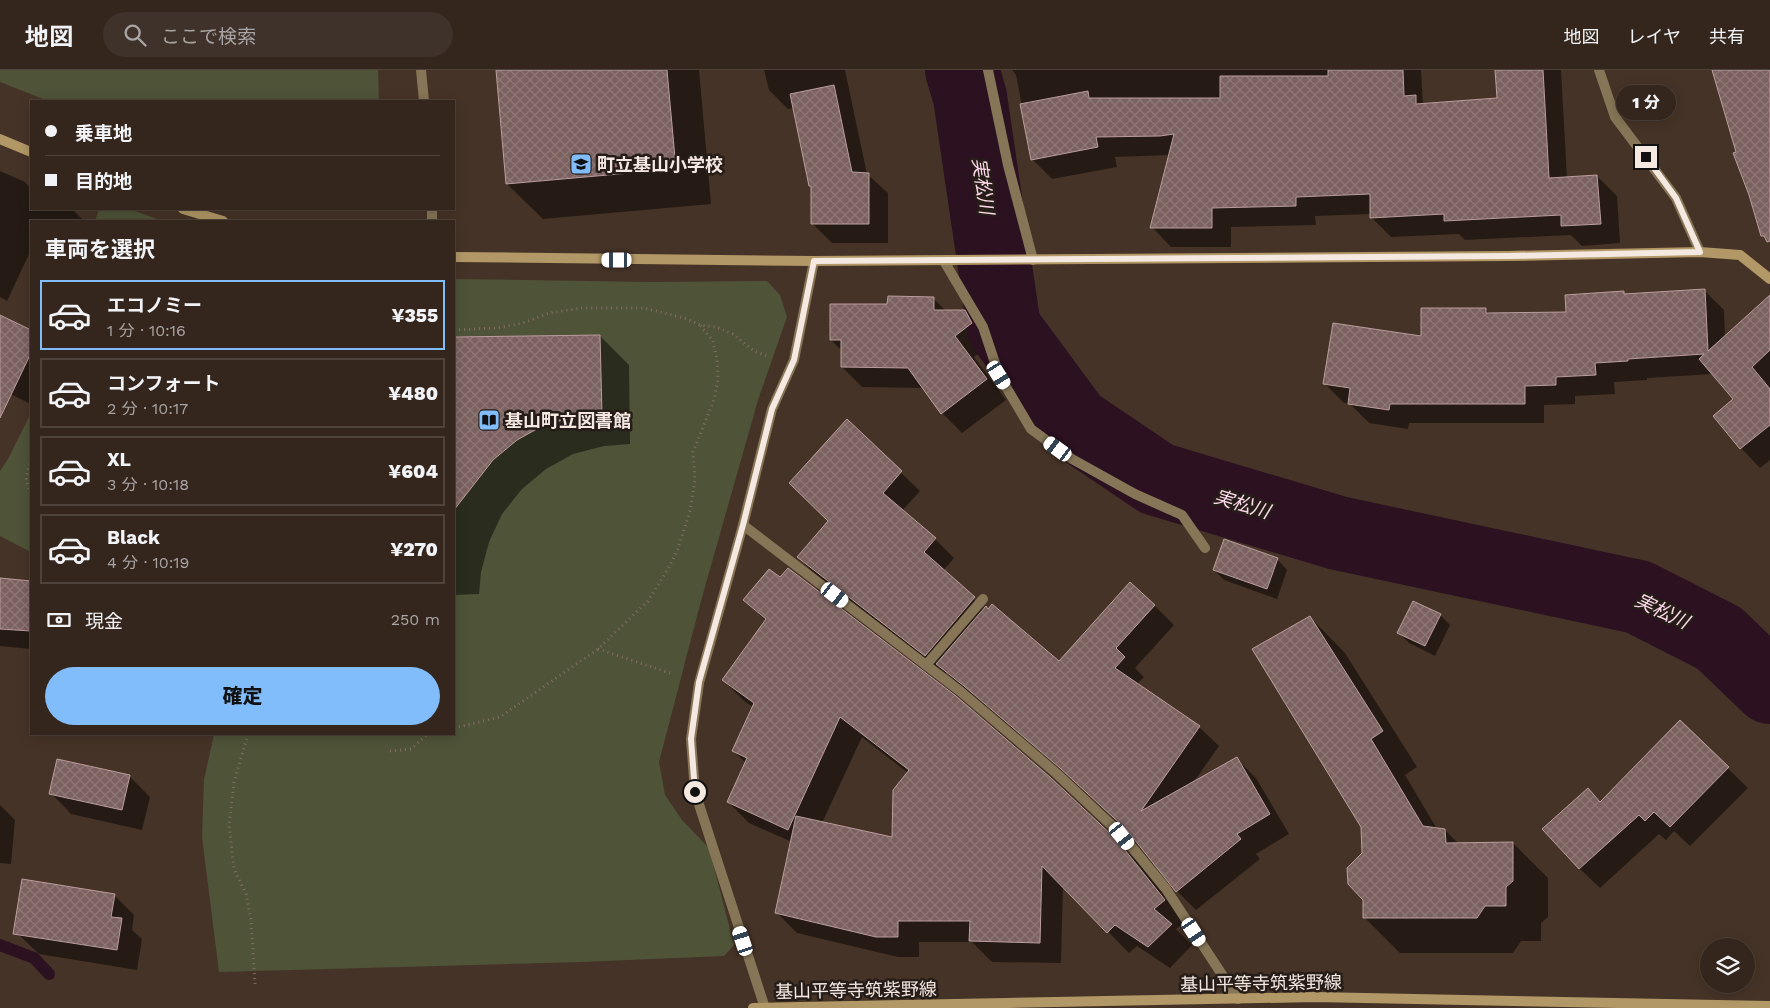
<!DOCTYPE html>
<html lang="ja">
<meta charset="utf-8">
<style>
body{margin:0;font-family:"Work Sans","Noto Sans JP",sans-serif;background:#3f322a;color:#f1f3f6;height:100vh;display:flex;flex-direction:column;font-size:19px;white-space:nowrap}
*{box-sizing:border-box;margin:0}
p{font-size:16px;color:#a9a5a4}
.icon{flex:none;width:28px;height:28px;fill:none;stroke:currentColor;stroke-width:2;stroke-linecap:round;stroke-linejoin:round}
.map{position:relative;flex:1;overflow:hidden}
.details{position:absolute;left:30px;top:150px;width:425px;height:515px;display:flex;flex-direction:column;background:#34261d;border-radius:0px;box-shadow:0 2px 12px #0003,0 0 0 1px #4e433b}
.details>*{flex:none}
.banner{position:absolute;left:30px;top:30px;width:425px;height:110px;border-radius:0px;box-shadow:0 2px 12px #0003,0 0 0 1px #4e433b;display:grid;align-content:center;height:110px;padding:0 15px;background:#34261d}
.controls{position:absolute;left:1700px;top:868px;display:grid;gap:10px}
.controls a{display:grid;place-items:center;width:55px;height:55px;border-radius:50%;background:#34261d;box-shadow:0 2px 12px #0003,0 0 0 1px #4e433b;font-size:25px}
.end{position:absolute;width:22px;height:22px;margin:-11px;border:6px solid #f5e8e1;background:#111;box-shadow:0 0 0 2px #111}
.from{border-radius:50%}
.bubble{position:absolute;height:35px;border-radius:18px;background:#34261d;box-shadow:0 2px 12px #0003,0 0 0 1px #4e433b;font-size:16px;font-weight:800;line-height:35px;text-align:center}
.car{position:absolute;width:15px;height:30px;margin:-15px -8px;border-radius:6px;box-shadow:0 0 4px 1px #0007;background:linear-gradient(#fff 24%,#345 0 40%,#fff 0 76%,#345 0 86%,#fff 0)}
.banner b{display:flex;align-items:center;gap:18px;height:48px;font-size:19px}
.banner b+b{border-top:1px solid #4e433b}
.banner i{width:12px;height:12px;background:#f1f3f6}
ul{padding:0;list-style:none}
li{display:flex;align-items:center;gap:15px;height:70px;margin:0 10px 8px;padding:0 5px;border:2px solid #4e433b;border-radius:0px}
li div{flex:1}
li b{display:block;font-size:19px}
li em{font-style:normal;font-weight:800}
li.on{border-color:#81bdfa}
li>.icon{width:45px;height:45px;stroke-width:1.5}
h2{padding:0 15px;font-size:22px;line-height:60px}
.pay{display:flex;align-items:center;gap:12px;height:55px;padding:0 15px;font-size:19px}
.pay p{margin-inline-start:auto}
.button{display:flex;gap:10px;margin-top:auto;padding:10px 15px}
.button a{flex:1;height:58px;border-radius:30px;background:#81bdfa;color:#111;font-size:20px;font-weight:800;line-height:58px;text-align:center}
header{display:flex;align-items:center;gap:30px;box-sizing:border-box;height:70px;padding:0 25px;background:#34261d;border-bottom:1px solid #4e433b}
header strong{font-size:24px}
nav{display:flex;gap:28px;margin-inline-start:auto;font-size:18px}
.search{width:350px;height:45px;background:#3f322a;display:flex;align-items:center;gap:12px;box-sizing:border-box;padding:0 18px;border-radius:28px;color:#a9a5a4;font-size:19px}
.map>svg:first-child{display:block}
.park{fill:#4f5338}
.shadow{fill:#0007;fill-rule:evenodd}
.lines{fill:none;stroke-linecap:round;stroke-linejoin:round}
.stream{stroke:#2c1120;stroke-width:12}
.river{stroke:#2c1120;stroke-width:74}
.building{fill:url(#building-cross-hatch);stroke:#ba9d9d}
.path{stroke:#806f65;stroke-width:3;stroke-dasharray:1 4;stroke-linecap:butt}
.lane{stroke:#867657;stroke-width:10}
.street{stroke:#867657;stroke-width:10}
.secondary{stroke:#b29866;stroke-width:10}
.route{stroke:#f5e8e1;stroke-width:6}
.labels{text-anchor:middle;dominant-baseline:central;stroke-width:5;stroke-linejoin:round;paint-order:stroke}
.poi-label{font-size:18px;font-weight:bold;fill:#f5e8e1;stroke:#261d18;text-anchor:start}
.street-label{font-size:18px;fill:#f5e8e1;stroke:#261d18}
.water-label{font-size:19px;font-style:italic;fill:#fdd8ea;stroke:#261d18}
</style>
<header>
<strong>地図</strong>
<div class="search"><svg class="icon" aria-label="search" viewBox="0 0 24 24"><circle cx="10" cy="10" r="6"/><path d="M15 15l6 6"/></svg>ここで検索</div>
<nav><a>地図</a><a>レイヤ</a><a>共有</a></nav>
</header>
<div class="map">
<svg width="1770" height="938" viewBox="0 0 1770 938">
<defs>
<pattern id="building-cross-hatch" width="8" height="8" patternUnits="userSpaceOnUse" patternTransform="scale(1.25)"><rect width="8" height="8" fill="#7b6160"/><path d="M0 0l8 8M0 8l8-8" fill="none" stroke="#8e7876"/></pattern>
</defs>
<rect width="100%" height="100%" fill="#463327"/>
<g class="park">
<polygon points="0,0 378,0 379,31 48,31 0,12"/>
<polygon points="99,139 129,139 163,151 95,151"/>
<polygon points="454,209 650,212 767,211 780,225 787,247 758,330 701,531 659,692 665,725 682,750 709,778 734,875 724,886 581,892 219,902 202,767 204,710 214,664 454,664"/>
<polygon points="31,343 31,482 0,466 0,401 8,389"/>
</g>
<g class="shadow">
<polygon points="497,0 699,0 711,134 543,149 507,114"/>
<polygon points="764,0 845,0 867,104 888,123 888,173 832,173 813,154 813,118 794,38 788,39 769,20"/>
<polygon points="1012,0 1421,0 1423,35 1498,29 1496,0 1561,0 1567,108 1597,106 1617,126 1620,173 1582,176 1571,165 1465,170 1459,164 1391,167 1371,147 1371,144 1315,146 1316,155 1231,157 1231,177 1171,177 1152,157 1170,85 1115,87 1117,97 1052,109 1032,89 1016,5"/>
<polygon points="0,101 25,112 31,119 31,139 72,139 84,151 31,151 31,180 7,231 0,227"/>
<polygon points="1705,221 1724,240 1725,267 1770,249 1770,390 1760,398 1741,378 1734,329 1713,304 1647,308 1647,310 1614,312 1615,324 1575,326 1575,334 1544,335 1544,353 1409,353 1408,359 1369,353 1350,334 1344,333 1325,314 1486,240 1491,245 1568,244 1623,223 1626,225"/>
<polygon points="934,229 947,242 965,242 985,262 992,273 974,287 1006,330 962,363 942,343 924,318 862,317 842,297 842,281 831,270 888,236"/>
<polygon points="0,247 31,261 31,334 0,319"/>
<polygon points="600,266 629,295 630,374 604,376 573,384 546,399 522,419 502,444 489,472 481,502 479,524 454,525 454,269"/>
<polygon points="847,351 920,421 902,441 935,469 954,488 943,501 985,539 1059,592 1130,513 1155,536 1174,555 1135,598 1144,607 1137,614 1199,657 1219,676 1193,713 1237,689 1256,708 1289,764 1256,784 1260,789 1196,840 1177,821 1132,764 1082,717 985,635 957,613 946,602 945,604 817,506 798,487 830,452"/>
<polygon points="1277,489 1287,500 1277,529 1224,510 1214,500"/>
<polygon points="0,510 31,512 31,579 0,576"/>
<path d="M745 530 1116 771 1138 792 1185 852 1176 859 1192 875 1170 898 1137 876 1129 883 1063 816 1061 893 992 892 972 872H919V887H898L797 863 776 842 792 772 749 753 728 732 746 693 733 681 753 637 744 631 723 610 766 551ZM862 667 908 703 893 769 822 753Z"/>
<polygon points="1440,545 1450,555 1435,586 1409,573 1399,563"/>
<polygon points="1310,547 1345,583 1417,697 1405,705 1437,759 1445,760 1459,774 1513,773 1548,808 1548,847 1541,853 1541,871 1521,871 1513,883 1400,883 1365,848 1362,756"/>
<polygon points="1680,652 1748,718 1690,776 1674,761 1666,770 1659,764 1600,818 1579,798 1601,733"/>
<polygon points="130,707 150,727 142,760 71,744 51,723"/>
<polygon points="0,735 15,750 11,794 0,793"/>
<polygon points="114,825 134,845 132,860 142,869 137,900 39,884 18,864"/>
</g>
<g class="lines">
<polyline class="stream" points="0,875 34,888 49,904"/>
<polyline class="river" points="962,0 970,27 1004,258 1074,353 1157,409 1338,463 1638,527 1719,568 1770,617"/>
</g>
<g class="building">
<polygon points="496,0 667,0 676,99 506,114"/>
<polygon points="1328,0 1403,0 1404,26 1416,25 1416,34 1497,28 1495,0 1543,0 1549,108 1597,105 1601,154 1561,156 1561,145 1444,151 1444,144 1370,148 1370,124 1296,127 1296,136 1212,138 1212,158 1150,158 1174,64 1160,66 1096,67 1098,77 1031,90 1020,34 1088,21 1089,28 1220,28 1220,6 1328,6"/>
<polygon points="1712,0 1770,0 1770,171 1767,172 1764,166 1761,166 1749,125 1733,83 1736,82"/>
<polygon points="834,15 852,102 869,103 869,154 811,154 811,116 809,116 790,24"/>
<polygon points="1705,219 1708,281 1770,225 1770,280 1752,297 1770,319 1770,355 1740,379 1713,346 1733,329 1699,289 1704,284 1628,289 1628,291 1595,293 1596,305 1556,307 1556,315 1525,316 1525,334 1390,334 1389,340 1348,334 1350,318 1323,314 1333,253 1421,266 1421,238 1486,238 1486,243 1566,242 1565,225 1624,221 1624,224"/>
<polygon points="888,226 934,227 934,240 965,240 972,253 955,266 987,309 941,344 908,298 841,297 841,270 830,270 830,234 887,234"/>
<polygon points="0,245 31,260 31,283 0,348"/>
<polygon points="600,265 602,345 574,347 544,355 517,370 493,390 454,440 454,267"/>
<polygon points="847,349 902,401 883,423 936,468 924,482 975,527 925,586 797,487 828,451 789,413"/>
<polygon points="1224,469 1278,488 1267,519 1213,500"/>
<polygon points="788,498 956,626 1051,708 1117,770 1165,830 1154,839 1172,854 1148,877 1115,855 1107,863 1042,796 1040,873 969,871 970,851 898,851 898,867 876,867 775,843 796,746 892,767 893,720 909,700 840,647 788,760 727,732 747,688 732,681 754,633 722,610 766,549 743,530 769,499 780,507"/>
<polygon points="0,508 31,511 31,561 0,559"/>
<polygon points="1130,512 1155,535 1116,578 1125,587 1115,598 1200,656 1141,741 1237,687 1270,744 1237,764 1241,769 1176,822 1127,760 1060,698 964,616 936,594 986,536 988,539 992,534 1059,591"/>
<polygon points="1413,531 1441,544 1425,576 1397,563"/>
<polygon points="1310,546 1383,661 1371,669 1423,756 1445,759 1446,773 1513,772 1513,811 1506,817 1506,836 1485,836 1477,848 1363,848 1363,830 1348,814 1347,798 1362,783 1361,757 1252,579"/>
<polygon points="1680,650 1729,697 1670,757 1654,742 1645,751 1639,745 1579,799 1542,759 1588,718 1600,732"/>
<polygon points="57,689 130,705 122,740 49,724"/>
<polygon points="22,809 115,824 111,847 122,848 117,880 13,864"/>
</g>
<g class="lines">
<g class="path">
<polyline points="454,260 497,258 523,253 549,243 582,238 644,238 684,248 700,255 716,257 733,264 754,281 767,286"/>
<polyline points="31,389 26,408 31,427"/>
<polyline points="598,579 673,604"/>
<polyline points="1022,641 1070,583"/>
<polyline points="454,658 500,647 598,579 648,531 668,499 678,479 690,441 695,410 693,382 714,330 718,309 717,290 713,271 700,255"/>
<polyline points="248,664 234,712 229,755 234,799 246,824 251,850 255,914"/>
<polyline points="390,681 411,679 428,664"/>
</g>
<g class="lane">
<polyline points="421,0 424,31"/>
<polyline points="432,151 432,139"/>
<polyline points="944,191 983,257 999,305 1031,359 1072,389 1135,424 1182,445 1205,478"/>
<polyline points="926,595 983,529"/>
</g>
<g class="street">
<polyline points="988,0 1008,95 1033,190"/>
<polyline points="1599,0 1615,47 1676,128 1700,182"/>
<polyline points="743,455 960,621 1056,703 1122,765 1166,819 1238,929"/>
<polyline points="765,938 695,722 691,669 699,613 743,455 772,339 794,290 814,191"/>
</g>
<g class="secondary">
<polyline points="0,69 31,82"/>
<polyline points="183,139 223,151"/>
<polyline points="454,187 814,191 1508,186 1700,182 1740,185 1770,209"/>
<polyline points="753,938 1315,927 1770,936"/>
</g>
</g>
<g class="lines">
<polyline class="route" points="695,722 691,669 699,612 743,455 772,339 794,290 814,191 1508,186 1700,182 1676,128 1646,87"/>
</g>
<defs>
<g id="school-square" transform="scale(1.125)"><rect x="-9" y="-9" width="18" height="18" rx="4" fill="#81bdfa" stroke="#261d18"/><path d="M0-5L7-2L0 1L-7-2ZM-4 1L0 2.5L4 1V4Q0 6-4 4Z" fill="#111"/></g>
<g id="library-square" transform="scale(1.125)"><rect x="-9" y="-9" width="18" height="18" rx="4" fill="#81bdfa" stroke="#261d18"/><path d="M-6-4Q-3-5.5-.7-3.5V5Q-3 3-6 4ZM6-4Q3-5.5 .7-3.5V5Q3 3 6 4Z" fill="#111"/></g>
</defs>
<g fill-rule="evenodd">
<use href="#school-square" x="581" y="94"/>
<use href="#library-square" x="489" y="350"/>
</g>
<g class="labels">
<g class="poi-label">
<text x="597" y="94">町立基山小学校</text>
<text x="505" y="350">基山町立図書館</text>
</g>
<g class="street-label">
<text transform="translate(1261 913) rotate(-1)">基山平等寺筑紫野線</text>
<text transform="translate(856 920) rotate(-1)">基山平等寺筑紫野線</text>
</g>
<g class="water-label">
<text transform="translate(983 116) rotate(82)">実松川</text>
<text transform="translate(1242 434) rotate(17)">実松川</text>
<text transform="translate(1662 541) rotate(25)">実松川</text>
</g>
</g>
</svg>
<div class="controls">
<a><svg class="icon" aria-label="layers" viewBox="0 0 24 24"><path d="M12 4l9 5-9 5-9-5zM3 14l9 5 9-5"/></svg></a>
</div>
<i class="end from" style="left:695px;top:722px"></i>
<i class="end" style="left:1646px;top:87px"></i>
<div class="bubble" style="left:1616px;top:15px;width:60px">1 分</div>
<i class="car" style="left:617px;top:190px;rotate:270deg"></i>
<i class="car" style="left:999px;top:305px;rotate:148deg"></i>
<i class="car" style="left:1058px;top:379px;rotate:306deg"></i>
<i class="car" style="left:835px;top:525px;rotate:128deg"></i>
<i class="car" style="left:1122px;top:766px;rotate:141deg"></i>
<i class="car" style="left:1194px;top:862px;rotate:147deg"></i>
<i class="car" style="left:743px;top:871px;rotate:342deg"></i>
<div class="banner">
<b><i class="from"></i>乗車地</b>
<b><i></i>目的地</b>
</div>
<section class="details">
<h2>車両を選択</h2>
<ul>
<li class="on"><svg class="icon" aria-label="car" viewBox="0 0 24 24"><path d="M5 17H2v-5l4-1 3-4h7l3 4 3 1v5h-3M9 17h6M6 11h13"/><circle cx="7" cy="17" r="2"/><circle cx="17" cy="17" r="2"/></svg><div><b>エコノミー</b><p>1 分 · 10:16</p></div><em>¥355</em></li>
<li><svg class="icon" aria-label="car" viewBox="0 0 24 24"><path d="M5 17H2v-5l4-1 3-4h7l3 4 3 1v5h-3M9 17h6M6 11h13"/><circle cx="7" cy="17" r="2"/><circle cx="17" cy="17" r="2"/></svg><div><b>コンフォート</b><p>2 分 · 10:17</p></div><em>¥480</em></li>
<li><svg class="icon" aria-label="car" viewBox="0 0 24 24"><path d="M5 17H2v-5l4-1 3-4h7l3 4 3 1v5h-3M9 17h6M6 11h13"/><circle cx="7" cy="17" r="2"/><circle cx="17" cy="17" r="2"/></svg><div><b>XL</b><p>3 分 · 10:18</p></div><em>¥604</em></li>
<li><svg class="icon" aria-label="car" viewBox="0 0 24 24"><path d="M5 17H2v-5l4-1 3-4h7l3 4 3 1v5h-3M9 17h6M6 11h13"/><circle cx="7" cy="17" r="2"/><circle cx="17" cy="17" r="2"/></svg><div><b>Black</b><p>4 分 · 10:19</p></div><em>¥270</em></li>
</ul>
<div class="pay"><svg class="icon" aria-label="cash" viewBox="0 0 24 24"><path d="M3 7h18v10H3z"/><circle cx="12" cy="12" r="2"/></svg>現金<p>250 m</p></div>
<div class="button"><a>確定</a></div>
</section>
</div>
